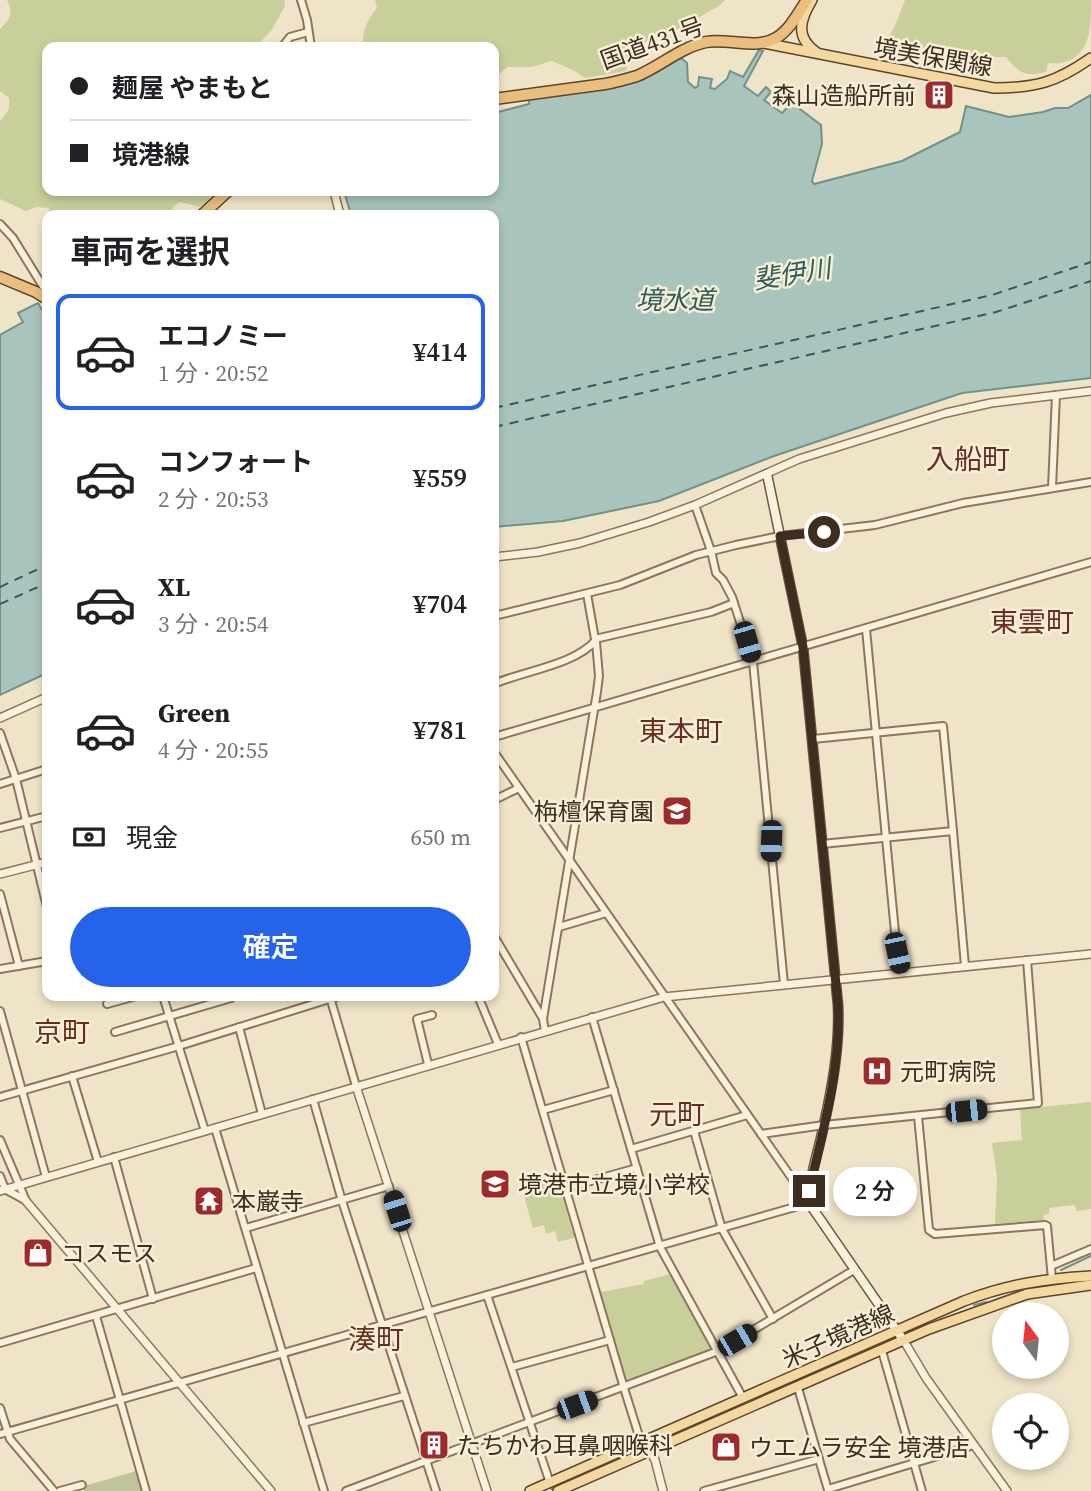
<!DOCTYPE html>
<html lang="ja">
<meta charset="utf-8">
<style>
body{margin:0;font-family:"Source Serif 4","Noto Sans JP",serif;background:#f2f2f2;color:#202124;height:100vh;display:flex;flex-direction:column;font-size:26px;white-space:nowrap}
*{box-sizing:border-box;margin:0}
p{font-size:23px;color:#757577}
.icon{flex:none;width:38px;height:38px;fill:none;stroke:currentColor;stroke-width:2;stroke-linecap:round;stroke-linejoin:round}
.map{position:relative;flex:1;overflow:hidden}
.drawer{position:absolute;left:42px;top:210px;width:457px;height:791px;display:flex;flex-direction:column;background:#fff;border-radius:14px;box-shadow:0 4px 10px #0003}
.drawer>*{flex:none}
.hud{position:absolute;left:42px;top:42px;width:457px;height:154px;border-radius:14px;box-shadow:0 4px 10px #0003;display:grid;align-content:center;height:154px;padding:0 28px;background:#fff}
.needle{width:46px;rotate:345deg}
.tools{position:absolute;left:992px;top:1302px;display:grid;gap:14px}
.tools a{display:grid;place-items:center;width:77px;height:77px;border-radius:50%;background:#fff;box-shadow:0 4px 10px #0003;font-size:35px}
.end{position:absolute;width:32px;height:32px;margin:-16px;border:9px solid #3d2e20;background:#fff;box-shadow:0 0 0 4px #fff}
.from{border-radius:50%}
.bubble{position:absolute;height:49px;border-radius:24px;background:#fff;box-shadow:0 4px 10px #0003;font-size:23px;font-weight:600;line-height:49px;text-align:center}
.car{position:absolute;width:21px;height:42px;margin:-21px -10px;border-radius:9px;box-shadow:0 0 5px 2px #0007;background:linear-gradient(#222 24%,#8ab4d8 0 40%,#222 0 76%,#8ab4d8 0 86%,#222 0)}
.hud b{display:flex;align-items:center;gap:24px;height:66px;font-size:26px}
.hud b+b{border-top:2px solid #e0e0e0}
.hud i{width:18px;height:18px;background:#202124}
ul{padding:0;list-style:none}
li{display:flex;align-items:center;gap:21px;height:116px;margin:0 14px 10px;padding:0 14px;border:4px solid transparent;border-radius:14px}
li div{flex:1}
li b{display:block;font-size:26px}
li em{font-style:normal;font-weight:600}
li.current{border-color:#2563eb}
li>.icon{width:63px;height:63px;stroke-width:1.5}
h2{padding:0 28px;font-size:32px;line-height:84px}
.pay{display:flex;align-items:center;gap:18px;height:77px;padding:0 28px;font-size:26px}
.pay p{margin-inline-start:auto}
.action{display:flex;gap:14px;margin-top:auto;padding:14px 28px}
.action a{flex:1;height:80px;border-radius:42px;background:#2563eb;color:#fff;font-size:28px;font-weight:600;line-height:80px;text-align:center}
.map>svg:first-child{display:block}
.green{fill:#c9cf9b}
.cemetery{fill:#bfc49a}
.water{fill:#a9c4bc;stroke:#6f938a;stroke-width:2}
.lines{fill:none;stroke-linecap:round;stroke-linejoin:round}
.stream{stroke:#6f938a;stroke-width:2}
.ferry{stroke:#2f5d5a;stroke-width:2;stroke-dasharray:9 7;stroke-linecap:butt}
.minor-casing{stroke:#8d765c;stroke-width:10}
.tertiary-casing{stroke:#8d765c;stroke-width:10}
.secondary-casing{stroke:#6f573f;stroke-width:11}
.primary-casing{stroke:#5b4430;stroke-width:12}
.trunk-casing{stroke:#5b4430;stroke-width:13}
.minor{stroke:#faf1dc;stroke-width:6}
.tertiary{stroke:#faf1dc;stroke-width:7}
.secondary{stroke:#faf1dc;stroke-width:8}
.primary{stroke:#f3d9a0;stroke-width:9}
.trunk{stroke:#eabe7c;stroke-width:10}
.route{stroke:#3d2e20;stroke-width:9}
.labels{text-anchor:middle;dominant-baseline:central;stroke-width:5;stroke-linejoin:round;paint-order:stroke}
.street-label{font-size:24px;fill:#3d2e20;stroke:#f7eed8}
.poi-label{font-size:24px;fill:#3d2e20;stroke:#f7eed8;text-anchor:start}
.water-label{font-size:26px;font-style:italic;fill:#2f5d5a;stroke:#f7eed8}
.quarter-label{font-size:28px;fill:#6b2e1e;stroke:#f7eed8}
</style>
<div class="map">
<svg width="1091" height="1491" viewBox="0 0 1091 1491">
<rect width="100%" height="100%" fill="#f0e4c8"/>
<g class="green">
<path d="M7 0H284L285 6 271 31 255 47H47V191H218L205 204 199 207 180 202 173 207 170 215H53L48 208 36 207 26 211 0 199V121L9 109V98L0 91V29C10 19 14 14 7 0Z"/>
<path d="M361 0H725L719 6 675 31 659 34 637 47 630 56 626 71 585 78 575 71 552 61 532 67H507L494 79V47H363C362 32 367 20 377 8L375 0Z"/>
<path d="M905 0H1091C1091 26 1091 48 1071 60 1062 63 1057 64 1048 63L1046 72C1025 77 1019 73 1006 57H979L885 42 894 28Z"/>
<polygon points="1091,1102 1091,1209 1076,1211 1075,1205 1049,1208 1049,1214 1044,1215 1044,1220 995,1224 997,1177 992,1143 1022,1140 1020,1109"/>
<polygon points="558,1179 572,1231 575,1231 577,1237 558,1242 555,1231 546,1234 544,1225 533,1228 522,1189"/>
<polygon points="671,1274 713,1350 629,1383 625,1382 600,1295 601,1292 644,1284 644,1281"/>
</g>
<polygon class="cemetery" points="136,1471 142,1491 84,1491 84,1486"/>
<g class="water">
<polygon points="759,50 763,51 744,86 758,96 766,87 771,92 764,100 782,113 792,103 821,125 822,144 812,181 814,184 902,161 960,132 966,106 1009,117 1043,112 1055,108 1068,108 1091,95 1091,378 962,393 774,456 659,501 563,521 494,527 494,215 351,215 344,191 494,191 494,113 529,104 529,98 633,82 681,58 687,63 688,82 695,88 698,86 699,77 712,79 710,88 715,89 727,79 730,71 743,77"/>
<polygon points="38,303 47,318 47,673 0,695 0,335 23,322 18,313"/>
</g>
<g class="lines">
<g class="stream">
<polyline points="1061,1270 1091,1256"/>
<polyline points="974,1305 986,1302"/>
<polyline points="551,1489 570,1481"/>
</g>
<g class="ferry">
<polyline points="494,408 992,295 1091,262"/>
<polyline points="494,427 996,312 1091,281"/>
<polyline points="0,587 47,565"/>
<polyline points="0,604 47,583"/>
</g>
<g class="minor-casing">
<g id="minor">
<polyline points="301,0 307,20 311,47"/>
<polyline points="282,47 290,37 308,32"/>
<polyline points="0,224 13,238 47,293"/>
<polyline points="1052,488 1056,395"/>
<polyline points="695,505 711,551 716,573 723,580 732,597 753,662 784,984"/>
<polyline points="587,594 595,639 711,612 734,603"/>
<polyline points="494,616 620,585 696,555 736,545 780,536 875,525 963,503 1091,482"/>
<polyline points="866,629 897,953 902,973"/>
<path d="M494 684C523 671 575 665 596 640"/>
<polyline points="0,733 16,779 47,907"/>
<polyline points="494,737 1091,562"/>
<polyline points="813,739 943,726 953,831"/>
<polyline points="494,752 798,1187 809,1191"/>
<polyline points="0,784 47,769"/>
<polyline points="494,800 519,788"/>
<polyline points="0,828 47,816"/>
<polyline points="822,844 953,831 965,966"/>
<polyline points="0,894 19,966"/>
<polyline points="559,927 606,913"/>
<polyline points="494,936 542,1017"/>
<polyline points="0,969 47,961"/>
<polyline points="163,996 205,1131"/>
<polyline points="478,996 498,1044"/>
<polyline points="330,997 356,1086"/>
<polyline points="107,1004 136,996"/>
<polyline points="0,1011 46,1177"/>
<polyline points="592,1017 660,1247 743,1398"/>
<polyline points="239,1027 262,1114"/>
<polyline points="545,1031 543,1019 597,692 599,676 596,642"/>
<polyline points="115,1032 231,998"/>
<polyline points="521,1037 624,1388 639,1436 645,1442"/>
<polyline points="428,1064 417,1019 432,1015"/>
<polyline points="72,1076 98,1162"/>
<polyline points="0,1097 179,1046 339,996"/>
<polyline points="313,1099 342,1201 436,1491"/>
<polyline points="543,1110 614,1090"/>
<polyline points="918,1116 929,1230 935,1234 1045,1225 1047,1226 1052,1279"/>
<polyline points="215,1128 324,1491"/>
<polyline points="694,1131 722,1229 773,1319"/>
<polyline points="761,1134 824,1125 1038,1103 1027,960"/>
<polyline points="0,1140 26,1201"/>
<polyline points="631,1149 747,1115"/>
<polyline points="114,1157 153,1299"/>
<polyline points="0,1176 5,1189 25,1200"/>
<polyline points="566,1188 637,1168"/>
<polyline points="246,1228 389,1186"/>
<polyline points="1051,1266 1091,1249"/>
<polyline points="487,1295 550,1483"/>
<polyline points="96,1316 146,1491"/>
<polyline points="0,1343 256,1268"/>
<polyline points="882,1351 922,1491"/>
<polyline points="512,1367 610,1340"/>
<polyline points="798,1388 828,1490"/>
<polyline points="0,1408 10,1439 54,1491"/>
<polyline points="303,1423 404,1396"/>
<polyline points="0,1434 809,1203"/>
<polyline points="828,1489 974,1445"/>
<polyline points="60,1491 82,1485"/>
<polyline points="346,1491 718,1351 854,1270"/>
<polyline points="704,1491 819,1459"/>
</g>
</g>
<g class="tertiary-casing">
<g id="tertiary">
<polyline points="334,191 340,215"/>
<polyline points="494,557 538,552 580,543 649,522 695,505 799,459 946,413 991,403 1091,391"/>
<polyline points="0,718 47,697"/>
<polyline points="0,874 47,862"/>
<polyline points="356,1086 487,1491"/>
<polyline points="0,1191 664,997 1091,954"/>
<polyline points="26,1201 271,1491"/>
<polyline points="904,1341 926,1378 1007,1491"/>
<polyline points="645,1442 655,1460 663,1491"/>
</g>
</g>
<g class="secondary-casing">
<path id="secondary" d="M767 474 803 647 838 1005C840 1046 832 1089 823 1129 818 1153 809 1178 809 1203L904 1341"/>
</g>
<g class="primary-casing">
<g id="primary">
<path d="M812 0C800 20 795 37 816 52"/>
<path d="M764 43 994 88C1036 88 1057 82 1091 58"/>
<path d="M530 1491 964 1301C1009 1284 1043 1279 1091 1276"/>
<polyline points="558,1491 929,1329 1027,1294 1091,1285"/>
</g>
</g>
<g class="trunk-casing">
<g id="trunk">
<path d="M494 99 605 84C616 82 627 79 637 76 661 66 681 47 706 42 728 38 756 50 776 38 790 30 798 13 807 0"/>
<polyline points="202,215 228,191"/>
<polyline points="0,277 36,292 47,299"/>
</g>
</g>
<use href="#minor" class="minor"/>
<use href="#tertiary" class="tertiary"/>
<use href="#secondary" class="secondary"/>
<use href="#primary" class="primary"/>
<use href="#trunk" class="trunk"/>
</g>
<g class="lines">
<path class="route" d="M809 1191C823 1131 841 1067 838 1005L803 647 780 536 824 532"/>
</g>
<defs>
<g id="building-square" transform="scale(1.575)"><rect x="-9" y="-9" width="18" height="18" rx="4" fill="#9e2a2b" stroke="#f7eed8"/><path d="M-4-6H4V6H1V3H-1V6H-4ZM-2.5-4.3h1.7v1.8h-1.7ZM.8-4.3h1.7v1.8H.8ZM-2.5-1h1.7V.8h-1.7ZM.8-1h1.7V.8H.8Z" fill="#fff"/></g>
<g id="school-square" transform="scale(1.575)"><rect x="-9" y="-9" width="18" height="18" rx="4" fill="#9e2a2b" stroke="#f7eed8"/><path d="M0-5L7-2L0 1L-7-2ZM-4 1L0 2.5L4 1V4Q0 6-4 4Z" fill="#fff"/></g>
<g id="hospital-square" transform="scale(1.575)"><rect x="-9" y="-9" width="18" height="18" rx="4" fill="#9e2a2b" stroke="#f7eed8"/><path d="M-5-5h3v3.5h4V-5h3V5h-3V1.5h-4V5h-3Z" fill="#fff"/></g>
<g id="temple-square" transform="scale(1.575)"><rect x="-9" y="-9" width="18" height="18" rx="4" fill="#9e2a2b" stroke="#f7eed8"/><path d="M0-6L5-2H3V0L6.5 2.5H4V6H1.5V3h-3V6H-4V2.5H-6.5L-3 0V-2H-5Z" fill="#fff"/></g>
<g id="shop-square" transform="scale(1.575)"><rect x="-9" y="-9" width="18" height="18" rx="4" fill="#9e2a2b" stroke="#f7eed8"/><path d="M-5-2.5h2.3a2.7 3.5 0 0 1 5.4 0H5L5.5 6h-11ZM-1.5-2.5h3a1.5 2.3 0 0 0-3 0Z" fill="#fff"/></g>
</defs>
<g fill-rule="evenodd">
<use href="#building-square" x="939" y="95"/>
<use href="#school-square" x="677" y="811"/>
<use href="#hospital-square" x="877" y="1071"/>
<use href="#school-square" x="495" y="1184"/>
<use href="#temple-square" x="209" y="1201"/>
<use href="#shop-square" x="38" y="1253"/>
<use href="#building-square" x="434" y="1445"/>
<use href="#shop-square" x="726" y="1447"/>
</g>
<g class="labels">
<g class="street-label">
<text transform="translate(652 43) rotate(-20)">国道431号</text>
<text transform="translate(933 57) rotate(10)">境美保関線</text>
<text transform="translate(838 1336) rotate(-24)">米子境港線</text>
</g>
<g class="poi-label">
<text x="916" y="95" text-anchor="end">森山造船所前</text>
<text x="654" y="811" text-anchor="end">栴檀保育園</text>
<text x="900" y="1071">元町病院</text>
<text x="518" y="1184">境港市立境小学校</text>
<text x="232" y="1201">本巌寺</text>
<text x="61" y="1253">コスモス</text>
<text x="457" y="1445">たちかわ耳鼻咽喉科</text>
<text x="749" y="1447">ウエムラ安全 境港店</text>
</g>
<g class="water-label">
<text transform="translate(792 274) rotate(-9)">斐伊川</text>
<text x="675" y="300">境水道</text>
</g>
<g class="quarter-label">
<text x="968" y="459">入船町</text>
<text x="1032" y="622">東雲町</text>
<text x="681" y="731">東本町</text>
<text x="62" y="1032">京町</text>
<text x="677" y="1114">元町</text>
<text x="376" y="1339">湊町</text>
</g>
</g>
</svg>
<div class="tools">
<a><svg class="needle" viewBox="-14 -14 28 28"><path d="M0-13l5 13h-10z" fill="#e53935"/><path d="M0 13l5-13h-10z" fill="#757577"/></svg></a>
<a><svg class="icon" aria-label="locate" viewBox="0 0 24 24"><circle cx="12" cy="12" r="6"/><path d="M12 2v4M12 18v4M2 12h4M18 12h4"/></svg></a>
</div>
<i class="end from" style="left:824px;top:532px"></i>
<i class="end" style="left:809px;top:1191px"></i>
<div class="bubble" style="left:833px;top:1167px;width:84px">2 分</div>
<i class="car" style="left:747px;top:642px;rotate:164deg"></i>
<i class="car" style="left:771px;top:841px;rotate:182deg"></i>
<i class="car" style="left:897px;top:953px;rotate:168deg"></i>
<i class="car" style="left:966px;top:1111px;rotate:84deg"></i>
<i class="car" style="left:397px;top:1211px;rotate:342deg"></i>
<i class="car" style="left:737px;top:1340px;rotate:60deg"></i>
<i class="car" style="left:577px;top:1405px;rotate:70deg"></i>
<div class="hud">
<b><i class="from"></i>麺屋 やまもと</b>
<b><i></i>境港線</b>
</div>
<section class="drawer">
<h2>車両を選択</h2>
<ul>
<li class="current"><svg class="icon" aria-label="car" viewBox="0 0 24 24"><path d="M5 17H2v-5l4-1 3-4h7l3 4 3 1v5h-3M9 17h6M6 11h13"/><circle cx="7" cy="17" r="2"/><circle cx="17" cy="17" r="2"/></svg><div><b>エコノミー</b><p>1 分 · 20:52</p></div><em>¥414</em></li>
<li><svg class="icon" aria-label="car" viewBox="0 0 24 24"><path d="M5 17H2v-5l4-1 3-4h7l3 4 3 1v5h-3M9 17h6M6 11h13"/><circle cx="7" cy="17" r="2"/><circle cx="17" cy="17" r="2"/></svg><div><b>コンフォート</b><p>2 分 · 20:53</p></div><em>¥559</em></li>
<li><svg class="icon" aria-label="car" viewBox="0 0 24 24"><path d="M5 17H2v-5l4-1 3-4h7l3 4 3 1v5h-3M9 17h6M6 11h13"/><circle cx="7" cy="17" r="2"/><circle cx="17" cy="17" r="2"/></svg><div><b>XL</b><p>3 分 · 20:54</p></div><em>¥704</em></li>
<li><svg class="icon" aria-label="car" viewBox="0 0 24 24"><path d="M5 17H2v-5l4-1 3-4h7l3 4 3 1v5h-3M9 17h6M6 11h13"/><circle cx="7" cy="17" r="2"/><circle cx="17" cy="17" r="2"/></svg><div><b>Green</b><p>4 分 · 20:55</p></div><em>¥781</em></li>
</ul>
<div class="pay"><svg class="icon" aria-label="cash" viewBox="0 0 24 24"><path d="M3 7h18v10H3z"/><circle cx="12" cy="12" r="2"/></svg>現金<p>650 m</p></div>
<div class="action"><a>確定</a></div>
</section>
</div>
